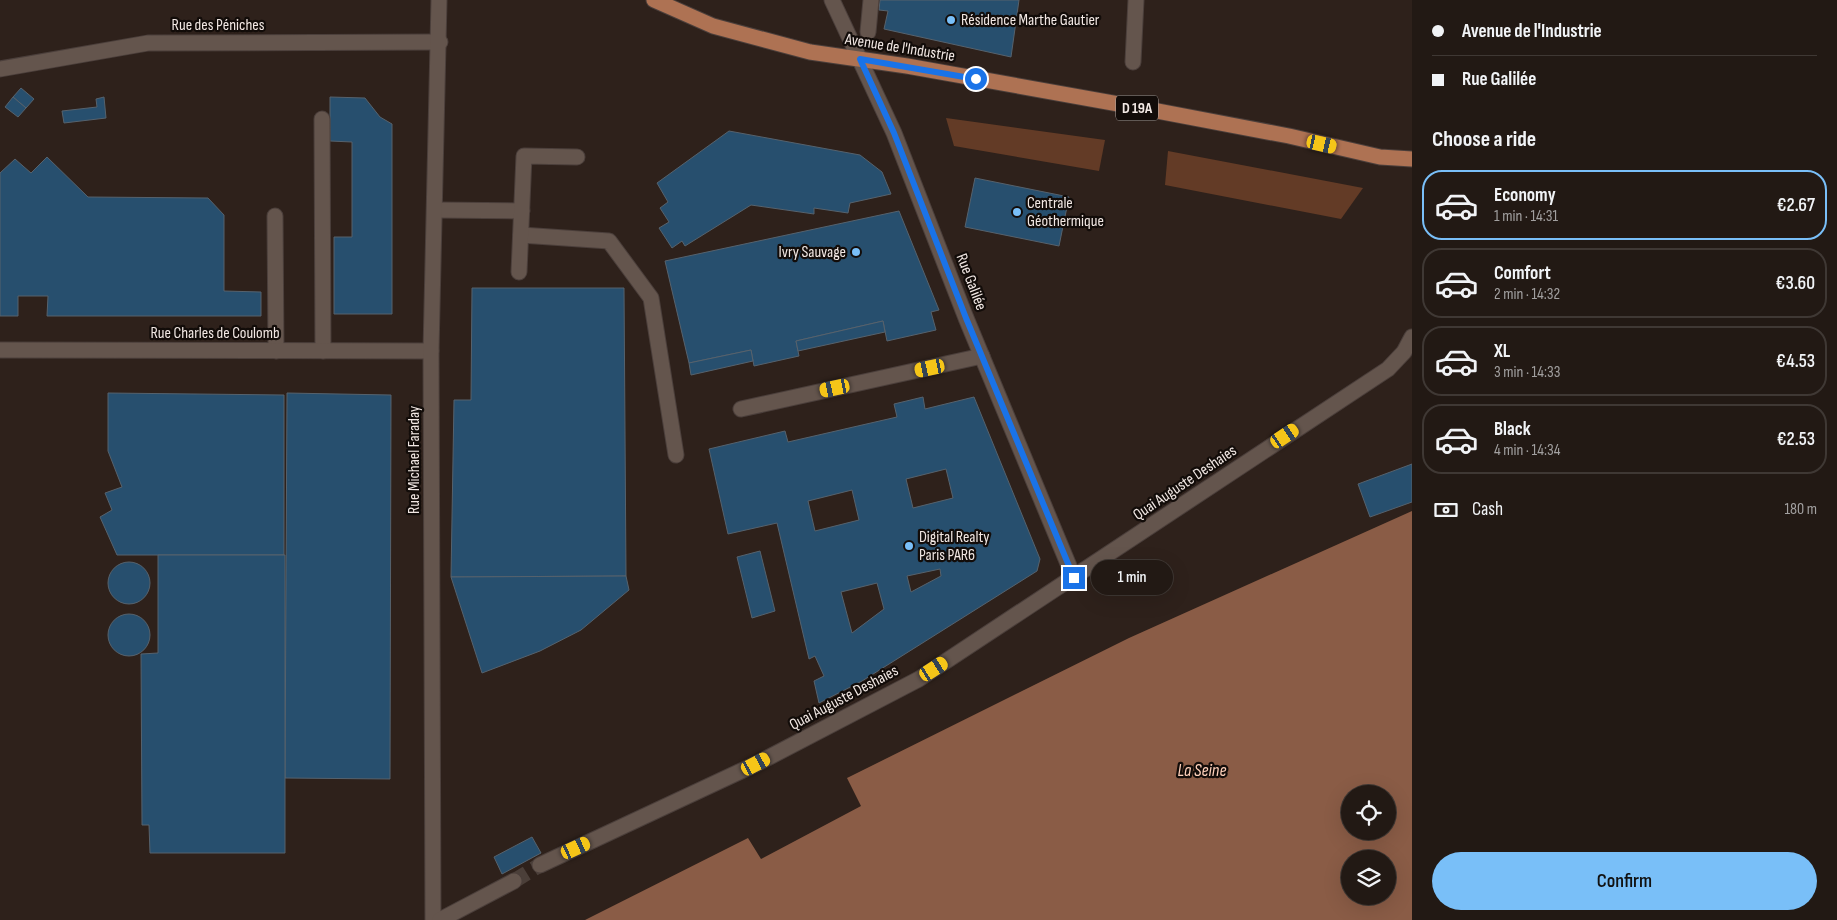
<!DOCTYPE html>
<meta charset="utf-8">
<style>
body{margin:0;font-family:"Sofia Sans Condensed",sans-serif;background:#2a221d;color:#f1f3f6;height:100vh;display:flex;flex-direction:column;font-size:19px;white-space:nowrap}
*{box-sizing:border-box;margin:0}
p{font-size:16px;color:#a2a0a0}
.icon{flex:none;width:28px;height:28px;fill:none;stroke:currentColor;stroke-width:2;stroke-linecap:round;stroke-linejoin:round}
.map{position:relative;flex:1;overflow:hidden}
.side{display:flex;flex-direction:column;background:#221914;width:425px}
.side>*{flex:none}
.banner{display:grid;align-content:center;height:110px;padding:0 20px;background:#221914}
.tools{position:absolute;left:1341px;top:785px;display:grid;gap:10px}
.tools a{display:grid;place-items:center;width:55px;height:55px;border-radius:50%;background:#221914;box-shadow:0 5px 20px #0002,0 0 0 1px #3f3834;font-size:25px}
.end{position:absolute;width:22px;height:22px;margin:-11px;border:6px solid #1a73e8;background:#fff;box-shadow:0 0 0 2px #fff}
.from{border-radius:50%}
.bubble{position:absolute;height:35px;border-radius:18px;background:#221914;box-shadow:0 5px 20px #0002,0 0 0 1px #3f3834;font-size:16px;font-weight:600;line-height:35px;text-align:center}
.car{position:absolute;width:15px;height:30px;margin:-15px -8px;border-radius:6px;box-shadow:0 0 4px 1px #0007;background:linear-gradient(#f5c518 24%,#345 0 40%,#f5c518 0 76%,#345 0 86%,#f5c518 0)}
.banner b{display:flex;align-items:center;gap:18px;height:48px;font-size:19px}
.banner b+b{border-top:1px solid #3f3834}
.banner i{width:12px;height:12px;background:#f1f3f6}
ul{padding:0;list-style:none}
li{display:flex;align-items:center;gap:15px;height:70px;margin:0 10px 8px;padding:0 10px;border:2px solid #3f3834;border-radius:20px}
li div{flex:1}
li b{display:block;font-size:19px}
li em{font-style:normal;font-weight:600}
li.selected{border-color:#79bff8}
li>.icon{width:45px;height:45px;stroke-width:1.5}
h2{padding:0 20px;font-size:22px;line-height:60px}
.pay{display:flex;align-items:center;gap:12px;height:55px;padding:0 20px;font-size:19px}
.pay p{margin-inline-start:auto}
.action{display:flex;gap:10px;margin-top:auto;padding:10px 20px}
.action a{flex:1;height:58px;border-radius:30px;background:#79bff8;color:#111;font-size:20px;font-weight:600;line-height:58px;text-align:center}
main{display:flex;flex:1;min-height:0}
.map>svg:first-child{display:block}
.green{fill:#633b26}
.water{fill:#8a5c46;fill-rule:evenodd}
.building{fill:#274f6e;stroke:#56626d;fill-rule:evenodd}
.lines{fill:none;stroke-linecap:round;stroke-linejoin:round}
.minor-tunnel{stroke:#4b3f39;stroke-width:15;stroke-dasharray:15 8;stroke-linecap:butt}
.minor-casing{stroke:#4b3f3b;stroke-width:17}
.major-casing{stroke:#4b3f3b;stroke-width:17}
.minor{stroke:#64554d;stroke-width:15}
.major{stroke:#ae7253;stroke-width:15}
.route{stroke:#1a73e8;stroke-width:6}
.poi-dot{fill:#79bff8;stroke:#120c09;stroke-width:2}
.labels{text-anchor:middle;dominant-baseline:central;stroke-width:4.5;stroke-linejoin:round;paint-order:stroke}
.shield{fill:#120c09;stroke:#afa6a2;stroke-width:1}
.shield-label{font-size:15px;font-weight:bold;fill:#f2e8e4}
.poi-label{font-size:16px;fill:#f2e8e4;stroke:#120c09;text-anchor:start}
.street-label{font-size:16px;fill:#f2e8e4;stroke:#120c09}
.water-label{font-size:18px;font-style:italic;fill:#fed0ba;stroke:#120c09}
</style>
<main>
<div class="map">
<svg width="1412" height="920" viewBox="0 0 1412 920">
<rect width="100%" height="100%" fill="#2e211b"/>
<g class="green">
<polygon points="946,118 1105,140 1099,171 954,146"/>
<polygon points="1168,151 1363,188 1341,219 1165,185"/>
</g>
<path class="water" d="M1412 511V920H585L748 838 761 859 861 806 847 778 1129 638ZM1350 794H1388V831H1350ZM1350 859H1388V896H1350Z"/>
<g class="building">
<polygon points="880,0 1019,0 1011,57 884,29 888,11 879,10"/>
<polygon points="21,88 34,99 26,108 13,97"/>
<polygon points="13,97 26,108 18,117 5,107"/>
<polygon points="104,97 106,118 64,123 62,111 97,107 96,99"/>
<polygon points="330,97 365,98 380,117 392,124 392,314 334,314 334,237 352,237 352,142 330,141"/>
<polygon points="729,131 860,155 882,172 891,194 850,203 848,213 814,208 814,214 751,205 685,246 682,241 672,248 659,228 669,222 660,208 668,202 657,183"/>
<polygon points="47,157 88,197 208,198 224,215 224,291 261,292 261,316 47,316 48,296 18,296 18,316 0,316 0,173 15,159 31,173"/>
<polygon points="975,178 1069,197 1059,246 965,227"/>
<polygon points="899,211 939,310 931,312 936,330 887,341 883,321 796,341 799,356 754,366 751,350 689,363 665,261"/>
<polygon points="472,288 624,288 626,576 451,577 454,400 471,400"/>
<polygon points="883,321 885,332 798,351 796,341"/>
<polygon points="751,350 753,361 691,375 689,363"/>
<polygon points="108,393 284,395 284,555 117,555 100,517 112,510 105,493 122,487 108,451"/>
<polygon points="287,393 391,395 390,779 285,778"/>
<path d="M923 397 925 409 974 397 1040 559 1037 571 862 681 819 703 814 681 824 676 815 656 809 659 777 523 728 534 709 449 785 431 788 442 897 417 894 404ZM946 469 953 498 913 508 906 479ZM852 490 859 520 815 531 808 501ZM940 569 941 576 911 592 907 576ZM877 583 884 609 852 633 841 592Z"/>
<polygon points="1412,464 1412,502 1370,517 1358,484"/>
<polygon points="760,551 775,611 752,618 737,557"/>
<polygon points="158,555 285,555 285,853 150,853 149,825 142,825 141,654 158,653"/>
<circle cx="129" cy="583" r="21"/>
<polygon points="626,576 629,590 581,630 540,651 482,673 451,577"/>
<circle cx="129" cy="635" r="21"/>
<polygon points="532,837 541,853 502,874 494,857"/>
</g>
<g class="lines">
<polyline class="minor-tunnel" points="514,881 540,865"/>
<g class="minor-casing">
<g id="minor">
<polyline points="832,0 894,133 966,318 1074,578"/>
<polyline points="868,32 871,0"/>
<polyline points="1133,62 1136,0"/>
<polyline points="0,69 148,43 440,42"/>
<polyline points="322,119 323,351"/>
<polyline points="435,210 522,211"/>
<polyline points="275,216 276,351"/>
<polyline points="521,235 609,241 651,298 676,455"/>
<polyline points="519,272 524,156 577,157"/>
<polyline points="0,350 431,351"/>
<polyline points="741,409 982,356"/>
<polyline points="540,865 756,764 919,679 1388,369 1404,352 1412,337"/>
<polyline points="433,920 431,351 439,0"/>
<polyline points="440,920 514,881"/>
</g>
</g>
<g class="major-casing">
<polyline id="major" points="654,0 713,26 810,52 907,66 1152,110 1289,136 1380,157 1412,159"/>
</g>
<use href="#minor" class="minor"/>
<use href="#major" class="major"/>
</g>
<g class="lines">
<polyline class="route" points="976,79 860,59 894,133 966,318 1074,578"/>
</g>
<g class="poi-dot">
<circle cx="951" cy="20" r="5"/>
<circle cx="1017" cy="212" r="5"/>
<circle cx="856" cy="252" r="5"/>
<circle cx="909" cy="546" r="5"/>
</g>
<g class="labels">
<rect class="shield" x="1116" y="95.5" width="42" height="25" rx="4"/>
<g class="shield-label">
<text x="1137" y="108">D 19A</text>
</g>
<g class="poi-label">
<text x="961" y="20">Résidence Marthe Gautier</text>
<text x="1027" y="203">Centrale<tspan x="1027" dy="18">Géothermique</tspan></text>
<text x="846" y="252" text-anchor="end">Ivry Sauvage</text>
<text x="919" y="537">Digital Realty<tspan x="919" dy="18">Paris PAR6</tspan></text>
</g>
<g class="street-label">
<text x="218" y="25">Rue des Péniches</text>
<text transform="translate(900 48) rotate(9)">Avenue de l'Industrie</text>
<text transform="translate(971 282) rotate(69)">Rue Galilée</text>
<text x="215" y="333">Rue Charles de Coulomb</text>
<text transform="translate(414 460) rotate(-90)">Rue Michael Faraday</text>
<text transform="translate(1185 483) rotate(-34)">Quai Auguste Deshaies</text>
<text transform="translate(844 698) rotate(-28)">Quai Auguste Deshaies</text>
</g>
<g class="water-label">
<text x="1202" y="770">La Seine</text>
</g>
</g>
</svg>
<div class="tools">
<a><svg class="icon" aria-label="locate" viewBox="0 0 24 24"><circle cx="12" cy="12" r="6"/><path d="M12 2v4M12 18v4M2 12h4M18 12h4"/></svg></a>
<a><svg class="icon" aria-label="layers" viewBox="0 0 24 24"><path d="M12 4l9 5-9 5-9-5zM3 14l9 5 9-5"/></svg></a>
</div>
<i class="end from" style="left:976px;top:79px"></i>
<i class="end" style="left:1074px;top:578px"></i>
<div class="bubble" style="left:1091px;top:560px;width:82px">1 min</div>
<i class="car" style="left:1322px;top:144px;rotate:103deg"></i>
<i class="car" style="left:930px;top:368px;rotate:258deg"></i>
<i class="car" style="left:835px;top:388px;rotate:258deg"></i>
<i class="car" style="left:1285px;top:436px;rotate:56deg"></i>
<i class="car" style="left:934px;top:669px;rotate:57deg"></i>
<i class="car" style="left:756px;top:764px;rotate:62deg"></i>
<i class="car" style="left:576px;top:848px;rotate:65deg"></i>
</div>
<section class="side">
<div class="banner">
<b><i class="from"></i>Avenue de l'Industrie</b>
<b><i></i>Rue Galilée</b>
</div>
<h2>Choose a ride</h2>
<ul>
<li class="selected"><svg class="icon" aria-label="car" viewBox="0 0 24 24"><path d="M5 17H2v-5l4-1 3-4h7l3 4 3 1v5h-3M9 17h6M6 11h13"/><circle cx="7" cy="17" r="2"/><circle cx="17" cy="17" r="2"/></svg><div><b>Economy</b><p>1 min · 14:31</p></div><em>€2.67</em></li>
<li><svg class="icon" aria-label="car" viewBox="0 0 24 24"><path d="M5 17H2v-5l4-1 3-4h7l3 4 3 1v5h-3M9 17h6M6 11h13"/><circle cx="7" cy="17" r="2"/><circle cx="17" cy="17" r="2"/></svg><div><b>Comfort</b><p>2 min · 14:32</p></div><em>€3.60</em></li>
<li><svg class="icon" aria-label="car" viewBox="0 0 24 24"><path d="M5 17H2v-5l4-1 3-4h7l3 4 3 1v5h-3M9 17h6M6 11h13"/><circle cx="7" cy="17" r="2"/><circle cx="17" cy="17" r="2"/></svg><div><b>XL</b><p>3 min · 14:33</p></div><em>€4.53</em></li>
<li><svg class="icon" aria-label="car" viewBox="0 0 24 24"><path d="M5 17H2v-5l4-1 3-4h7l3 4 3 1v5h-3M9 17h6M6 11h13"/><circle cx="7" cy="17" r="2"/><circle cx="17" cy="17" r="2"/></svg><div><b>Black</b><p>4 min · 14:34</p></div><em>€2.53</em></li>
</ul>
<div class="pay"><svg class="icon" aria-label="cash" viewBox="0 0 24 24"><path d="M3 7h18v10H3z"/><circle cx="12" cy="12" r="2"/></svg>Cash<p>180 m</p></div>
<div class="action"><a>Confirm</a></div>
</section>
</main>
